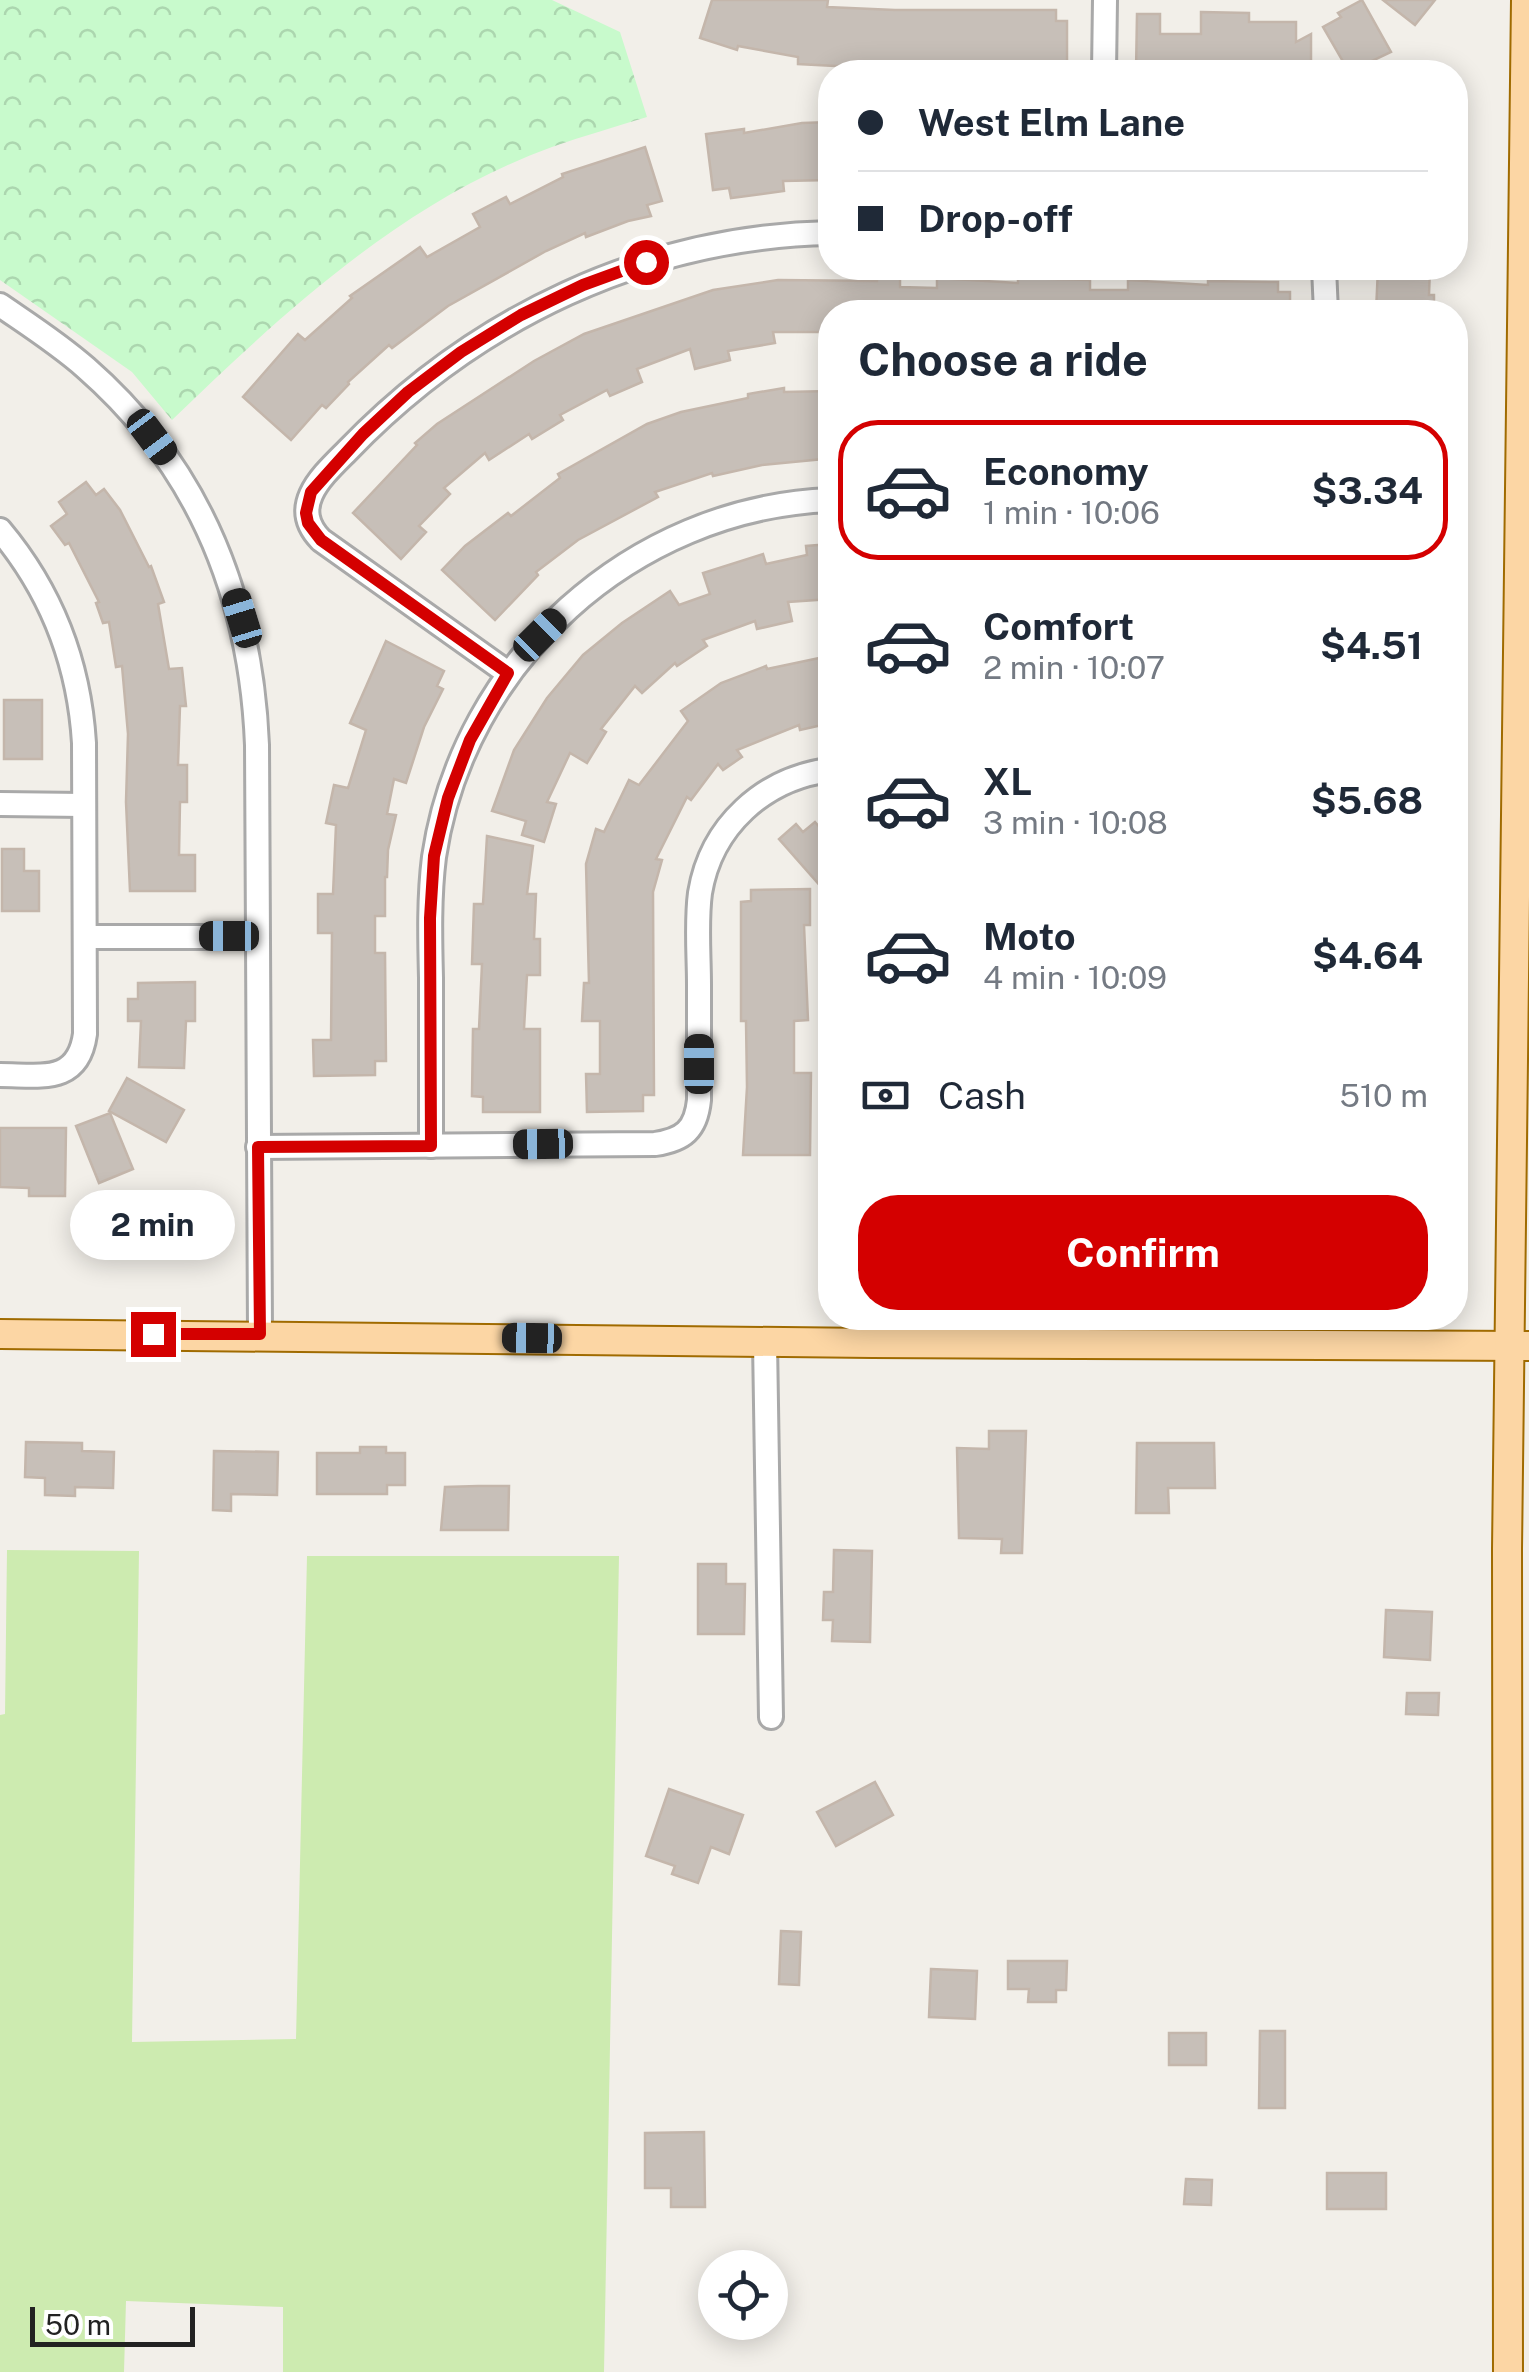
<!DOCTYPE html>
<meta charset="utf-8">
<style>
body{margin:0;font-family:"Public Sans",sans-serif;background:#f6f6f7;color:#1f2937;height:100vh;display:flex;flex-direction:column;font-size:38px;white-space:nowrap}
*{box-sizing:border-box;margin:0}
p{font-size:32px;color:#747a83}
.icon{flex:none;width:55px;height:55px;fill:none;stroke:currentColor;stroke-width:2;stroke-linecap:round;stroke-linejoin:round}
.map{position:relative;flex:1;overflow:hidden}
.drawer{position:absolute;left:818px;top:300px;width:650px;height:1030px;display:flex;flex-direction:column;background:#fff;border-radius:40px;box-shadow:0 5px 25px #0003}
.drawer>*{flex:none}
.guide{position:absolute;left:818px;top:60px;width:650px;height:220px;border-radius:40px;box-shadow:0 5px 25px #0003;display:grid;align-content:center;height:220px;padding:0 40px;background:#fff}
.buttons{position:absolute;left:698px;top:2250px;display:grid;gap:20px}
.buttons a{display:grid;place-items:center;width:90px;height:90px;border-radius:50%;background:#fff;box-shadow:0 5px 25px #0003;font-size:50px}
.scale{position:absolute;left:30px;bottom:25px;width:165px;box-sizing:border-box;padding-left:10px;border:5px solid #222;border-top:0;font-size:28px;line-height:35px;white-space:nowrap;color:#222;-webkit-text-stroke:8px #fff;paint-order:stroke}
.end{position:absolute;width:45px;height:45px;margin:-22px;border:12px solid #d40000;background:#fff;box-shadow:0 0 0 5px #fff}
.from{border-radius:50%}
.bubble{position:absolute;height:70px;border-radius:35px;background:#fff;box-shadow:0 5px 25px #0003;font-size:32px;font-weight:700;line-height:70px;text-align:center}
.car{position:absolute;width:30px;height:60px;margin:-30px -15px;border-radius:12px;box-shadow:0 0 8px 2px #0007;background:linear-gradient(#222 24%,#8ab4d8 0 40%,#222 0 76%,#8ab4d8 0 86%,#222 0)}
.guide b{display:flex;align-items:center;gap:35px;height:95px;font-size:38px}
.guide b+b{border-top:2px solid #e0e1e3}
.guide i{width:25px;height:25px;background:#1f2937}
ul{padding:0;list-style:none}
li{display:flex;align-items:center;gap:30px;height:140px;margin:0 20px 15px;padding:0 20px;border:5px solid transparent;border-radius:40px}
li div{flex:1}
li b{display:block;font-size:38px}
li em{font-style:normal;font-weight:700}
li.active{border-color:#d40000}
li>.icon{width:90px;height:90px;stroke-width:1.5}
h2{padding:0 40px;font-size:45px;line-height:120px}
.pay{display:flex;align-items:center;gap:25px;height:110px;padding:0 40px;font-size:38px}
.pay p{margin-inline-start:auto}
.primary-button{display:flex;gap:20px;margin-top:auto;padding:20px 40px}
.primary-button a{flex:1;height:115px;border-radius:40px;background:#d40000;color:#fff;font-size:40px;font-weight:700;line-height:115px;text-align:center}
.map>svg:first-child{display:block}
.grass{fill:#cdebb0}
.park{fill:url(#park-crowns)}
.building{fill:#c7bfb8;stroke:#c4b6ab;stroke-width:2.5}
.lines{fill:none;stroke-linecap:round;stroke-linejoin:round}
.minor-casing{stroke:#a9a9a9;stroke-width:28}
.major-casing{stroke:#a06b00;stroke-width:32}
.minor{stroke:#fff;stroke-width:22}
.major{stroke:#fcd6a4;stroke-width:28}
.route{stroke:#d40000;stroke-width:12}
</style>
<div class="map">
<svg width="1529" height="2372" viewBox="0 0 1529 2372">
<defs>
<pattern id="park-crowns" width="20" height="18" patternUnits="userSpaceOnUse" patternTransform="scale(2.5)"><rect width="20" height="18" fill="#c8facc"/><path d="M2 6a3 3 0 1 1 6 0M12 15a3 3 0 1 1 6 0" fill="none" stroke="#acd6af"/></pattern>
</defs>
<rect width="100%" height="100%" fill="#f2efe9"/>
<polygon class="grass" points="7,1550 139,1551 132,2042 296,2039 307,1556 619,1556 604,2372 283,2372 283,2307 126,2301 124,2372 0,2372 0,1715 5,1714"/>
<path class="park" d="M0 0H552L620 32 647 117C615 127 583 136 552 147 403 201 284 312 172 420L132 372 0 280Z"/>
<g class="building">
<polygon points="712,0 828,0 827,7 895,10 1056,10 1056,21 1067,21 1067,72 893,72 893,69 798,64 798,57 738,46 737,50 700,38"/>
<polygon points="1362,0 1391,52 1349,72 1323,27 1341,17 1338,13"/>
<polygon points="1383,0 1435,0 1415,25"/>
<polygon points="1201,12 1249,13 1249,22 1296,22 1296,42 1311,34 1311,72 1136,72 1137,14 1160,14 1160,34 1201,34"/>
<polygon points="830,122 830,180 783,181 784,191 731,198 729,188 713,190 706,134 744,129 744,133 802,123"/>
<polygon points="645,147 662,201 647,205 651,216 628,221 586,237 585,233 546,251 448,306 392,348 389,345 348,382 349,384 326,408 322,405 291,440 243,397 298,334 305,340 352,298 350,296 420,247 427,257 480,227 473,214 506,197 510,204 563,177 562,174"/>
<polygon points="1378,268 1430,268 1429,295 1434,295 1434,312 1376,312"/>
<polygon points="877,277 900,277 900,287 937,288 937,278 1018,283 1018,278 1090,280 1090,290 1128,290 1128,280 1208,285 1208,281 1278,282 1278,292 1290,292 1290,312 830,312 830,332 773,332 775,343 728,351 730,360 695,369 690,349 637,369 642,382 610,396 607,390 560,415 563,420 532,439 529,434 489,460 485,453 444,488 450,494 419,526 426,532 401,559 353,513 417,445 415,443 437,424 534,361 584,334 713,290 778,280 877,281"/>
<polygon points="784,388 784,392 830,391 830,448 823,448 823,459 762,465 713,476 712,473 655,492 658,497 578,540 536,572 538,575 495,620 442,570 465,546 508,513 511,516 560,478 558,474 647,424 681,412 748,398 748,394"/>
<polygon points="86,482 96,495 104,489 120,510 149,567 151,566 164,602 158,604 169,669 182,668 186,706 180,706 178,765 187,765 187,802 180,802 179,855 195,855 195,891 130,891 126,802 128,734 122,666 116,667 109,622 103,623 96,603 99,602 69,543 65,545 51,526 67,514 59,502"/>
<polygon points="830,544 830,599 788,602 792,621 757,629 755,621 703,640 707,646 677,666 675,663 642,693 635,686 601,729 606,732 587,763 570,753 547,802 556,804 544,842 522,835 526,821 492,811 514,750 547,698 583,655 622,623 670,591 679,605 710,594 703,573 763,554 766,564 807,555 806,546"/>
<polygon points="386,641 444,671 437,686 443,689 424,727 406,783 394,779 387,814 396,815 388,850 387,877 385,877 385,916 375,916 375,953 385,953 386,1061 375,1061 375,1075 314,1076 313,1040 331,1040 332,933 318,933 318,894 333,894 336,825 326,823 334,785 348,788 366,730 350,723"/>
<polygon points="824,657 830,687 830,714 821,716 822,725 800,730 799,725 737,750 742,757 723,770 718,764 691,800 687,797 656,859 662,860 653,892 654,1095 643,1095 643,1111 587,1112 586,1074 600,1074 600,1021 582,1021 584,983 589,983 586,864 596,829 604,832 629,780 639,785 688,721 681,711 721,683 766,666 767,669"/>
<rect x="4" y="700" width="38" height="59"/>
<polygon points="815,822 830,839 830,897 779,839 796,824 803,832"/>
<polygon points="487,836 533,846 527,894 536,894 534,939 540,939 540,975 527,975 524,1029 540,1029 540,1112 483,1112 483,1097 472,1096 473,1029 479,1029 482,964 472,964 474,904 483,904"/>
<polygon points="2,849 24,849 24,871 39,871 39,911 2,911"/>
<polygon points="810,889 810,925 804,925 808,1020 794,1021 794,1073 811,1073 810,1155 743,1155 747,1087 746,1021 741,1021 741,902 751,901 751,890"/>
<polygon points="195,982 195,1021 186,1021 184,1068 139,1067 141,1021 128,1021 128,999 138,999 138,983"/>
<polygon points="127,1078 184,1110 166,1142 109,1111"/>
<polygon points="110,1113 133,1169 99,1183 76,1126"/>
<polygon points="0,1128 66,1128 65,1196 29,1196 29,1188 0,1187"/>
<polygon points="989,1431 1026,1431 1022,1553 1001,1553 1002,1539 959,1538 957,1448 989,1449"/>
<polygon points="26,1442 82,1443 82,1451 114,1452 113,1488 75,1487 75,1496 45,1495 45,1478 25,1477"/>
<polygon points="1137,1443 1214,1443 1215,1488 1168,1488 1169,1513 1136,1513"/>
<polygon points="360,1447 386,1447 386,1453 405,1453 405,1485 387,1485 387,1494 317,1494 317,1453 360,1453"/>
<polygon points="214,1451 278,1452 277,1495 231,1494 231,1511 213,1510"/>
<polygon points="478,1486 509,1486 508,1530 441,1530 445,1487"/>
<polygon points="834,1550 872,1551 870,1642 832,1641 833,1620 823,1620 824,1592 833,1592"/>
<polygon points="698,1564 726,1564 726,1584 745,1584 744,1634 698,1634"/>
<polygon points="1386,1610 1432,1612 1430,1660 1384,1657"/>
<polygon points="1407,1693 1439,1693 1438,1715 1406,1714"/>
<polygon points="875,1782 893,1815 836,1846 817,1812"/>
<polygon points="669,1789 743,1815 729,1854 711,1847 698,1883 672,1874 675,1866 646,1856"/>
<polygon points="781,1931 801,1932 799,1985 779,1984"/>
<polygon points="1008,1961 1067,1961 1066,1990 1056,1990 1056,2002 1028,2002 1029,1989 1008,1989"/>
<polygon points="931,1969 977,1971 975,2019 929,2017"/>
<polygon points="1260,2031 1285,2031 1285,2108 1259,2108"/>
<rect x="1169" y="2033" width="37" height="32"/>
<polygon points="704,2132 705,2207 671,2207 671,2188 645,2188 645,2133"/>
<rect x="1327" y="2173" width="59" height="36"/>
<polygon points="1186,2179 1212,2180 1211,2205 1184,2204"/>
</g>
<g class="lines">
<g class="minor-casing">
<g id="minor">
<polyline points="1104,72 1105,0"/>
<polyline points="1324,268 1326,312"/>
<path d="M0 305C29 325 59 344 86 368 199 467 251 597 257 745L260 1335"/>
<path d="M0 530C52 592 79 662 84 743L85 1034C78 1085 40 1075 0 1075"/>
<path d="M508 673 321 540C288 506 322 476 347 451 475 318 644 237 830 233"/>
<polyline points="0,804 84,805"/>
<polyline points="85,937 257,937"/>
<path d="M431 1146C431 1090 431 1034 431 978 430 938 429 897 434 857 463 661 632 508 830 500"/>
<path d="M258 1147 655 1144C683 1140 696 1130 699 1100 699 1062 699 1023 699 985 699 955 696 923 700 893 711 826 764 778 830 770"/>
<polyline points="765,1342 771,1717"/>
</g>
</g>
<g class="major-casing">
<g id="major">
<polyline points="0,1334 872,1343 1529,1346"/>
<polyline points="1508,2372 1507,1549 1526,0"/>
</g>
</g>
<use href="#minor" class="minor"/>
<use href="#major" class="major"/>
</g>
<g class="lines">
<polyline class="route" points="153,1334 260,1334 258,1147 431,1146 430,918 434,856 448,798 470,740 508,673 321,540 308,523 306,513 311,492 363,434 408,392 461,352 521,315 583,285 646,262"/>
</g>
</svg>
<div class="buttons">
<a><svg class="icon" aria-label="locate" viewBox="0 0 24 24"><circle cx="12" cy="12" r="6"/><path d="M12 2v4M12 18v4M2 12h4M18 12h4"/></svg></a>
</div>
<div class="scale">50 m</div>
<i class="end from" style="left:646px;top:262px"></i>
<i class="end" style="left:153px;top:1334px"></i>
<div class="bubble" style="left:70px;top:1190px;width:165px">2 min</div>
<i class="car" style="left:152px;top:437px;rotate:143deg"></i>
<i class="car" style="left:242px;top:618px;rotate:343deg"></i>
<i class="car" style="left:540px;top:635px;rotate:45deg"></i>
<i class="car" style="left:229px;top:936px;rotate:270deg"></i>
<i class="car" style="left:699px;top:1064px;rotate:0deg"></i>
<i class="car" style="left:543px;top:1144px;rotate:269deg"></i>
<i class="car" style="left:532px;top:1338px;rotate:271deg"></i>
<div class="guide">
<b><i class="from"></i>West Elm Lane</b>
<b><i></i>Drop-off</b>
</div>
<section class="drawer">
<h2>Choose a ride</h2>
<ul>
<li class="active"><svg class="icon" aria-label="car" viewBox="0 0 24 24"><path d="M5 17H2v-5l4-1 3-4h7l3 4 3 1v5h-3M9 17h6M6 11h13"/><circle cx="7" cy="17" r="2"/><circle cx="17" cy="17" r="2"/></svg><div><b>Economy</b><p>1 min · 10:06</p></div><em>$3.34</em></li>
<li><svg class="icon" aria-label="car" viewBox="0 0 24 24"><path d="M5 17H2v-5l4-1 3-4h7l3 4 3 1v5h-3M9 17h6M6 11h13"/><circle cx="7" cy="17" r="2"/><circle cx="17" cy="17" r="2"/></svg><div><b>Comfort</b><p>2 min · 10:07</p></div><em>$4.51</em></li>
<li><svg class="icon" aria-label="car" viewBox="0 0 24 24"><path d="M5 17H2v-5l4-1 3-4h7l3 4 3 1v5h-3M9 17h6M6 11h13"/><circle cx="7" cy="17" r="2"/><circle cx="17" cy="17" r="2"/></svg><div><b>XL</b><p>3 min · 10:08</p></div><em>$5.68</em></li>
<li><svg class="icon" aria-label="car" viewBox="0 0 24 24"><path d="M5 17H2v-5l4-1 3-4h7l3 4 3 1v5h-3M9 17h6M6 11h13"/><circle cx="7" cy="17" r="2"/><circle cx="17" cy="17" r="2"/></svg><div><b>Moto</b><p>4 min · 10:09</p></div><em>$4.64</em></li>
</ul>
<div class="pay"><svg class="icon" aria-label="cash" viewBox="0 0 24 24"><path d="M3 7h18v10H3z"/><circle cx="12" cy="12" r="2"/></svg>Cash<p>510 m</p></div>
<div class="primary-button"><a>Confirm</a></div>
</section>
</div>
